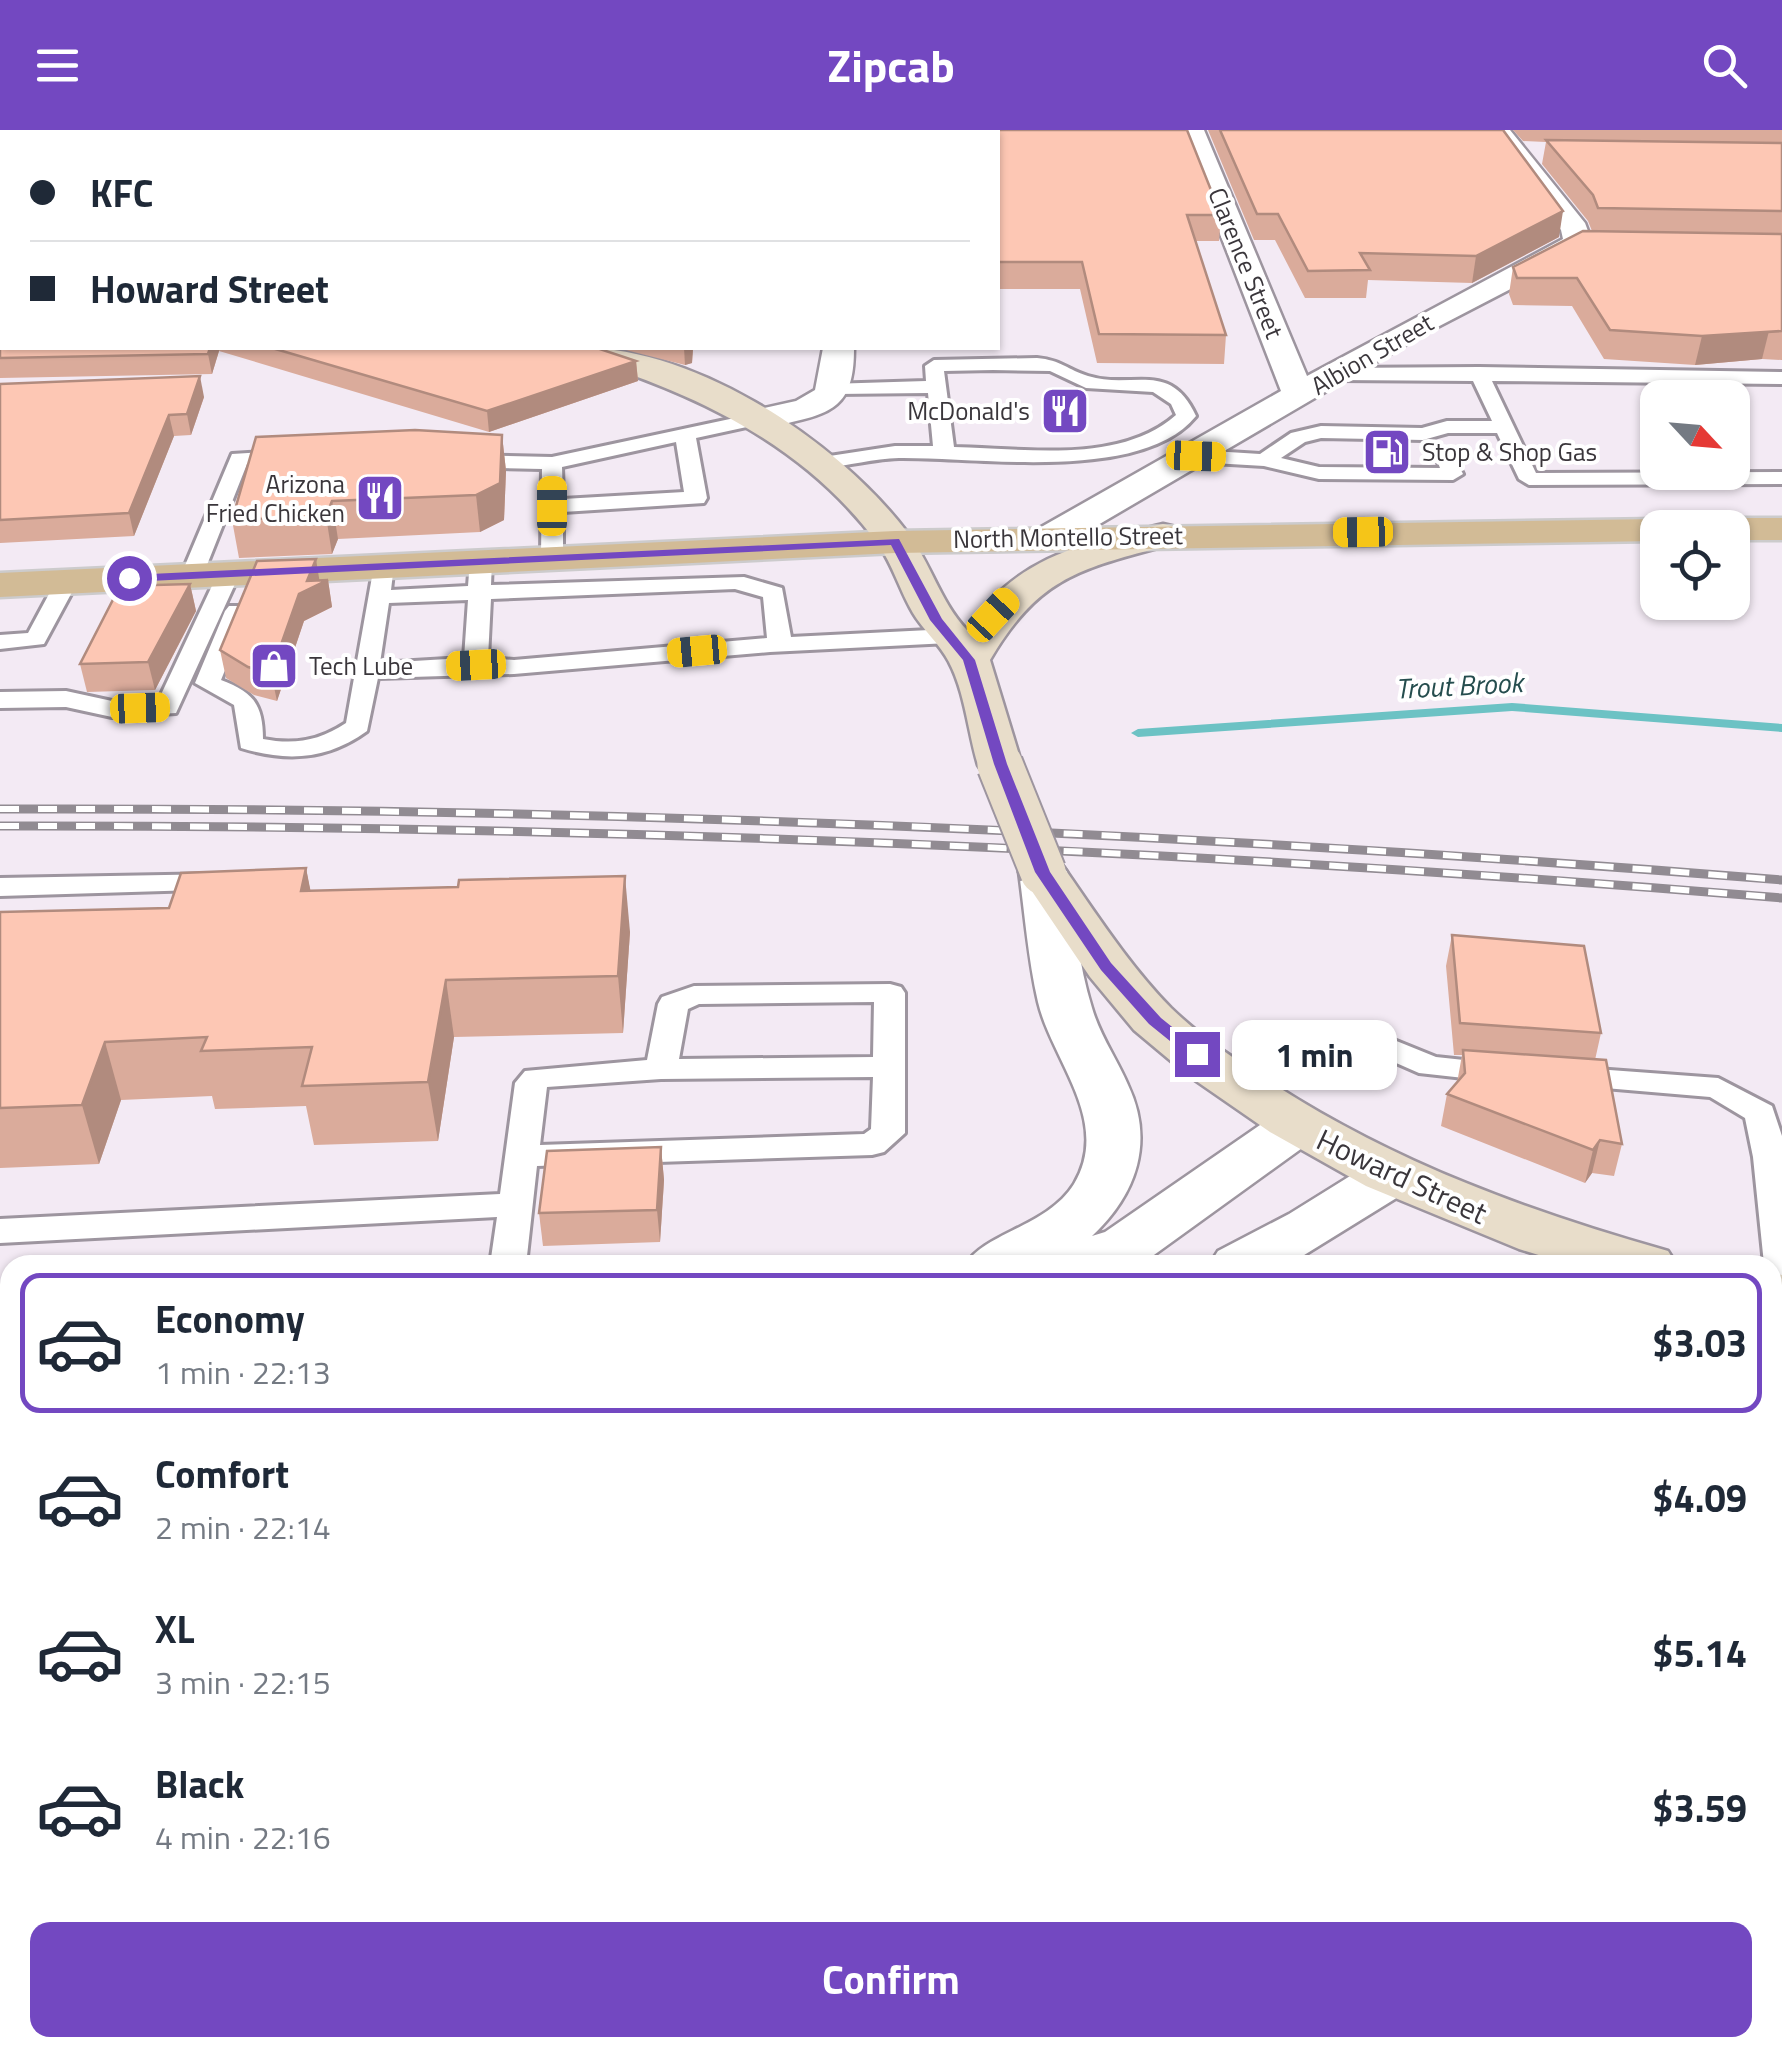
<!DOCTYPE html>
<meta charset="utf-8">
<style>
body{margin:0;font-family:"Titillium Web",sans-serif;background:#f6f6f7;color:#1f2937;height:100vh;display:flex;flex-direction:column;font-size:38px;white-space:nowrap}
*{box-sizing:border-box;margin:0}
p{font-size:32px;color:#747a83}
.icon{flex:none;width:55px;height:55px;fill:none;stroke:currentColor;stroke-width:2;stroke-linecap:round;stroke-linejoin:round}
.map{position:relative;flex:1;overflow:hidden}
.side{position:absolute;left:0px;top:1125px;width:1782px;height:802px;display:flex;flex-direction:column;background:#fff;border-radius:30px 30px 0 0;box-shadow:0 2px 8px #0004}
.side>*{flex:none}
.guide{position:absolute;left:0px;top:0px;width:1000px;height:220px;box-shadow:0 2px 8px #0004;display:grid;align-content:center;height:220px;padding:0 30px;background:#fff}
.needle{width:65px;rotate:116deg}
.buttons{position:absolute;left:1640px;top:250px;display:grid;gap:20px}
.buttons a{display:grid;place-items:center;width:110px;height:110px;border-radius:20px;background:#fff;box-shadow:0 2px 8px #0004;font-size:50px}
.end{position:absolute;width:45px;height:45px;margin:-22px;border:12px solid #7348c1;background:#fff;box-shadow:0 0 0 5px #fff}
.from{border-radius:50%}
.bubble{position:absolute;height:70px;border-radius:20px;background:#fff;box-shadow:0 2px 8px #0004;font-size:32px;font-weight:700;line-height:70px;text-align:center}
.car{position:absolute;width:30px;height:60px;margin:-30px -15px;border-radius:12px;box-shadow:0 0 8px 2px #0007;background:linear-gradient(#f5c518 24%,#345 0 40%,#f5c518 0 76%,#345 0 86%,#f5c518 0)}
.guide b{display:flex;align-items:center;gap:35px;height:95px;font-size:38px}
.guide b+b{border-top:2px solid #e0e1e3}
.guide i{width:25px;height:25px;background:#1f2937}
ul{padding:18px 0 0;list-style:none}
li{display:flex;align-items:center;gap:30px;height:140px;margin:0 20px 15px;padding:0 10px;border:5px solid transparent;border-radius:20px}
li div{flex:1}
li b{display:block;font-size:38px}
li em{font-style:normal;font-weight:700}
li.current{border-color:#7348c1}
li>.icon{width:90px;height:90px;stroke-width:1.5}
.button{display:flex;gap:20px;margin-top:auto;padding:20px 30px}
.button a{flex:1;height:115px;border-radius:20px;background:#7348c1;color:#fff;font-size:40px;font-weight:700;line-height:115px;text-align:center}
header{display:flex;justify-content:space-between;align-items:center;height:130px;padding:0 30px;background:#7348c1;color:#fff;font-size:45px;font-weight:700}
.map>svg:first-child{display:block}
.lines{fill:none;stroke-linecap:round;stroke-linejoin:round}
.stream{fill:#6cc2c4;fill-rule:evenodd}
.service-casing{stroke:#9d959f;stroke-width:6}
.minor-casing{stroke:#9d959f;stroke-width:5}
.secondary-casing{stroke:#9d959f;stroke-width:5}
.primary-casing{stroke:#cccbcc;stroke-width:5}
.service{fill:#fff;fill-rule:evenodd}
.minor{fill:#fff;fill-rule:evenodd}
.secondary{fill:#e8ddca;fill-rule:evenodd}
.primary{fill:#d2bb96;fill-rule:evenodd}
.rail-casing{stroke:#918b92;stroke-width:9}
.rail{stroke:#fff;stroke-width:6;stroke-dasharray:19;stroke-linecap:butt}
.secondary-bridge-casing{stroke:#9d959f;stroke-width:49;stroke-linecap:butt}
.secondary-bridge{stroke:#e8ddca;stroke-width:45}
.wall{fill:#daab9b}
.shaded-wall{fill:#b18b7e}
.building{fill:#fdc7b4;stroke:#b18b7e;stroke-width:2.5}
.route{fill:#7348c1}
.labels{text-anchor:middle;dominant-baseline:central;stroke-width:8;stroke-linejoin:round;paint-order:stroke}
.far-street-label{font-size:25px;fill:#3a363b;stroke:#fff}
.far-poi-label{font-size:25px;fill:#3a363b;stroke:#fff;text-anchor:end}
.far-water-label{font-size:28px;font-style:italic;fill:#254d4e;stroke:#fff}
.street-label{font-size:30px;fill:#3a363b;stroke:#fff}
</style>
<header><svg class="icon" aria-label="menu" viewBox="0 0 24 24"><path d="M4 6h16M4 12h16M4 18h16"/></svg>Zipcab<svg class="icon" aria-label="search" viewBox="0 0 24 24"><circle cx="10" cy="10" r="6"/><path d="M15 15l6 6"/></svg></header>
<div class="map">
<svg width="1782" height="1926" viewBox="0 0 1782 1926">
<rect width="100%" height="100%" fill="#f3eaf4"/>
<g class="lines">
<polygon class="stream" points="1512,573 1782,594 1782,602 1512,581 1138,607 1131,603 1138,599"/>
<g class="service-casing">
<g id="service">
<rect x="25" y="0" width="14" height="2"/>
<polygon points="114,0 128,0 129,2 115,2"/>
<polygon points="2,68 2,78 0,79 0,69"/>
<path d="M1037 228C1061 230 1068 240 1088 246 1132 260 1170 229 1196 286 1142 353 979 327 899 328 874 329 848 335 823 339L813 333 823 327 895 316H933L928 263 836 264 826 258 829 254 926 251 925 236 934 230ZM993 240 1050 241 1086 258 1153 262 1171 274 1176 285C1119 335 1024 318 954 317L944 241Z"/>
<polygon points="1479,237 1782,242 1782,254 1492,251 1536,343 1782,342 1782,354 1529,355 1519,349 1497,303 1448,303 1423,310 1321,308 1305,312 1281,328 1319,337 1440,338 1437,330 1447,324 1454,326 1463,344 1453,350 1319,349 1264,336 1196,332 1186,326 1196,320 1260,324 1291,303 1321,296 1422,298 1447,291 1492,291 1473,251 1338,250 1329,244 1338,238"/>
<path d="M758 283 768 289 765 293 696 308 707 368 704 373 563 382V427L552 434 541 427 542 339 462 337 452 331 462 325 552 327ZM676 312 684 362 563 369 562 337Z"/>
<polygon points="293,320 303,326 300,330 247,334 203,445 192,452 184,450 181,445 232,324"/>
<path d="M481 424 492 431 491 455 744 447 782 458 791 507 949 499 961 506 949 513 770 522 514 544 378 548 367 601C327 630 287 632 241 618L234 575 195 553 225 481 229 476H245L249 481 221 550C253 562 263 574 263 609 294 615 319 611 346 593L375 430 383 428 394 435 391 460 468 456 470 431ZM735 459 763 467 767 508 514 530 488 528 491 469ZM468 470 464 528 380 533 389 473Z"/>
<polygon points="229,436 240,443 176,583 112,587 66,577 0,578 0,562 66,561 112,571 158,571 218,443"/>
<polygon points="67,444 78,451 44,514 0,519 0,505 28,503 56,451"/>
<polygon points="220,744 230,747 234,753 230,759 0,766 0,748"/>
<path d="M890 854 901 857 905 863V1003L884 1022 872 1025 537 1036 526 1135H490L497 1087 0 1113V1089L500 1064 515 953 525 941 647 930 658 874 662 867 694 856ZM874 872 873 927 679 929 688 879 699 874ZM873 947 871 999 864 1004 540 1015 547 957 661 949Z"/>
<polygon points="1357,895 1436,927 1511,935 1516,942 1511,949 1500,952 1419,943 1346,911 1341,904 1346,897"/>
<polygon points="1569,937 1718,948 1772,976 1782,1006 1782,1146 1772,1143 1772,1135 1764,1134 1753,1027 1745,988 1710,967 1558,954 1553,947 1558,940"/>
</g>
</g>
<g class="minor-casing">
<g id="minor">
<rect x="815" y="0" width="24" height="2"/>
<polygon points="1180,0 1204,0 1307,246 1563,109 1561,100 1485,0 1510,0 1585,93 1591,109 1582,122 1424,204 1062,416 1049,419 1036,416 1030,408 1036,400 1281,261"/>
<path d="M823 218H854C854 268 840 282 792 292 777 296 762 300 746 296L741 289 746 282 796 271 815 260Z"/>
<path d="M1043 728 1060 732 1067 742C1075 787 1078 834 1092 878 1100 906 1117 929 1128 955 1155 1012 1136 1065 1092 1106L1105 1102 1276 984 1296 978 1316 984 1324 996 1316 1008 1147 1130 1134 1135H965C985 1102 1047 1097 1074 1054 1112 991 1052 931 1038 872 1028 829 1025 785 1019 742L1026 732Z"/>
<polygon points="1391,1027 1411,1033 1420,1046 1411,1059 1288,1135 1209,1135 1218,1121 1289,1084 1371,1033"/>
<rect x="0" y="1163" width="10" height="44"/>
<polygon points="0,1359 10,1362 10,1484 0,1481"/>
<polygon points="10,1689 10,1796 0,1799 0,1692"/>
</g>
</g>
<g class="secondary-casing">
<g id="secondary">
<polygon points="2,23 2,40 0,41 0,24"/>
<path d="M566 218C687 210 836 309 907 402 931 433 940 472 967 500 1016 426 1082 414 1163 394L1176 397 1182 405 1176 413C1085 438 1041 443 990 530L1022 635 1016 644 1000 648 984 644 978 635C968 602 965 562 949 532 940 514 923 500 913 483 900 461 893 435 878 414 803 312 689 260 571 225Z"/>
<path d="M1043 728 1060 732C1095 782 1128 834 1171 878 1202 908 1239 932 1275 955 1398 1034 1528 1081 1668 1121L1677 1135H1571L1519 1119 1366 1056 1270 1002 1189 946 1134 900 1090 847 1019 742 1026 732Z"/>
<polygon points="1772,1143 1782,1145 1782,1187 1772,1185"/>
<polygon points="1772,1886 1782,1895 1782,1926 1706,1926 1706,1918 1772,1918"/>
</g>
</g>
<g class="primary-casing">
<g id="primary">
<polygon points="1732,388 1782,388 1782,410 1732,410 1732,398 1715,398 1719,391"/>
<polygon points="1658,389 1671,392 1675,398 1658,398 1658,411 895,423 0,467 0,443 895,401"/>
</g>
</g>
<use href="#service" class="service"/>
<use href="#minor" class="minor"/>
<use href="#secondary" class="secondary"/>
<use href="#primary" class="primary"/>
<g class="rail-casing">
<g id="rail">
<path d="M0 679C596 677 1188 702 1782 750"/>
<path d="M0 696C596 695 1188 719 1782 768"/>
</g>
</g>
<use href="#rail" class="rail"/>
<g class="secondary-bridge-casing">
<polyline id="secondary-bridge" points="1000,635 1043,742"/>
</g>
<use href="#secondary-bridge" class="secondary-bridge"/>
</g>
<g class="wall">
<polygon points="883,0 1187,0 1221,85 1219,111 1196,111 1226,205 1224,234 1097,233 1080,159 998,159 998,2 883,2"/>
<polygon points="1208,0 1503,0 1559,107 1472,153 1368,150 1366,168 1305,168 1275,110 1254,110"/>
<polygon points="1513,0 1782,0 1782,230 1762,229 1695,235 1604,229 1572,176 1513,175 1509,164 1513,137 1592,101 1588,91 1542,34 1546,12 1523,11"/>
<polygon points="0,81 2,218 597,218 636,231 638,251 489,302 219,221 212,244 0,248"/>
<polygon points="618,218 693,218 692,233 685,235"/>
<polygon points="0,254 204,267 191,305 174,306 134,406 0,413"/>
<polygon points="502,305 506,341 504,390 480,402 338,409 332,424 239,428 232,390"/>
<polygon points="320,450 328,450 332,477 304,491 277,571 254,565 226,548 220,520"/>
<polygon points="190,454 196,481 155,560 87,562 80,534"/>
<polygon points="306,738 310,760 630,802 623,903 454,907 438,1011 314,1015 306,976 215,979 212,966 121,970 99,1034 0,1038 0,782 169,778"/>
<polygon points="1452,805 1601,903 1595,930 1622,1014 1614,1046 1592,1043 1585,1053 1441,996 1447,964 1457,953 1462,925 1454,925 1446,836"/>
<polygon points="661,1017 664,1050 660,1112 543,1116 539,1083"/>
<polygon points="1303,1918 1524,1918 1544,1926 1333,1926"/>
</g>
<g class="shaded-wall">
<polygon points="1563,81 1559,107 1472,153 1476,126"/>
<polygon points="1769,201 1762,229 1695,235 1702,206"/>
<polygon points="210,218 219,218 219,221 212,244 208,224"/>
<polygon points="684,218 693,218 692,233 685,235"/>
<polygon points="636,231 638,251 489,302 487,281"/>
<polygon points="200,246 204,267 191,305 187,284"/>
<polygon points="169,285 174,306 134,406 129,383"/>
<polygon points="502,305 506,341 504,390 480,402 476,365"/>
<polygon points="332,371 338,409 332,424 326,386"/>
<polygon points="316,429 320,454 328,450 332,477 304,491 277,571 271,543 299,464 307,451"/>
<polygon points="190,454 196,481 155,560 148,532"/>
<polygon points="306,738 317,793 301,761"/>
<polygon points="625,746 630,802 623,903 618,846"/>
<polygon points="446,850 454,907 438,1011 428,952"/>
<polygon points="105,912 121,970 99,1034 82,975"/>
<polygon points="1600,1010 1592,1043 1585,1053 1593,1020"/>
<polygon points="661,1017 664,1050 660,1112 657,1080"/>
<polygon points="891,1918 899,1918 898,1926 889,1926"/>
</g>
<g class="building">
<rect x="136" y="0" width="633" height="2"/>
<polygon points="885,0 1187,0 1221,85 1187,85 1226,205 1099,204 1082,132 998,132 998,2 885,2"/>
<polygon points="1220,0 1503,0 1563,81 1476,126 1360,123 1370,140 1308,141 1278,84 1257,84"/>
<polygon points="1546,10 1782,13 1782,81 1598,78 1593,65"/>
<polygon points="2,79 2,218 210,218 208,224 0,228 0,81"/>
<polygon points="1583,101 1782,104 1782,201 1702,206 1610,200 1577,148 1517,148 1513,137"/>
<polygon points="272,218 597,218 636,231 487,281"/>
<polygon points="200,246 187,284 169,285 129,383 0,390 0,254"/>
<polygon points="415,300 502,305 500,353 476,365 332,371 326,386 232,390 256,307"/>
<polygon points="316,429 307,451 328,450 299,464 271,543 248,537 220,520 257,431"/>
<polygon points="190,454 148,532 80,534 120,456"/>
<polygon points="306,738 301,761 458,757 459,750 625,746 618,846 446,850 428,952 302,956 312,917 201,921 207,907 105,912 82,975 0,978 0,782 169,778 181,743"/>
<polygon points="1452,805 1584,816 1601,903 1460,893"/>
<polygon points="1463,920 1606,930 1622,1014 1600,1010 1593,1020 1447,964 1465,943"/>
<polygon points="661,1017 657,1080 539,1083 547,1021"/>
<polygon points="66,1918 891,1918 889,1926 62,1926"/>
<polygon points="1339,1918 1524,1918 1544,1926 1337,1926"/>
</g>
<polygon class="route" points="899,409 942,489 975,530 1007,634 1050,742 1111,833 1161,888 1202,921 1202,928 1191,928 1149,894 1101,840 1035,742 994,634 963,530 930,490 891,415 129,452 124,448 129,445"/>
<defs>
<g id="restaurant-square" transform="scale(2.5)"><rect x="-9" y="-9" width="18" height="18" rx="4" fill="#7348c1" stroke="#fff"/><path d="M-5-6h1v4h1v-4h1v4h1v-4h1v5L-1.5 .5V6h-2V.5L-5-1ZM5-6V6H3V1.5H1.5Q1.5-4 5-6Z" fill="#fff"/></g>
<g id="fuel-square" transform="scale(2.5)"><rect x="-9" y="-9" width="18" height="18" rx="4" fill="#7348c1" stroke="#fff"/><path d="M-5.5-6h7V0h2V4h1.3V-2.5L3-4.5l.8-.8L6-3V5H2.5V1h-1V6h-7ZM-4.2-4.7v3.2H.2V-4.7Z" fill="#fff"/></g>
<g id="shop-square" transform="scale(2.5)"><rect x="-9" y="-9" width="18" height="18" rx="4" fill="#7348c1" stroke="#fff"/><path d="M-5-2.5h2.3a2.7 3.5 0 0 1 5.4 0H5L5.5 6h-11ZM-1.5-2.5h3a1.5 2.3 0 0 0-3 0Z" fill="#fff"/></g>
</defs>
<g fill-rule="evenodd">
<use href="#restaurant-square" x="1065" y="281"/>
<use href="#fuel-square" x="1387" y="322"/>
<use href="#restaurant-square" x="380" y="368"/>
<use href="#shop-square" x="274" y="536"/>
</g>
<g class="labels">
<g class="far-street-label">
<text transform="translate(1246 133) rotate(68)">Clarence Street</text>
<text transform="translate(1372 224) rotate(-30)">Albion Street</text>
<text transform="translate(1068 407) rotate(-1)">North Montello Street</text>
</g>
<g class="far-poi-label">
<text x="1030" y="281">McDonald's</text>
<text x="1422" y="322" text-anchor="start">Stop &amp; Shop Gas</text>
<text x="345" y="354">Arizona<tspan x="345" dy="29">Fried Chicken</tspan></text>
<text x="309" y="536" text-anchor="start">Tech Lube</text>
</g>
<g class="far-water-label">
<text transform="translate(1459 555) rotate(-3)">Trout Brook</text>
</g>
<g class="street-label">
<text transform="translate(1402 1046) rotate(25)">Howard Street</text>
</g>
</g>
</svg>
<div class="buttons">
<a><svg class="needle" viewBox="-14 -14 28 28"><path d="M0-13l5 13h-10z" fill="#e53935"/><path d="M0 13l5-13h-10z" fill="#747a83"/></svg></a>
<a><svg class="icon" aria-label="locate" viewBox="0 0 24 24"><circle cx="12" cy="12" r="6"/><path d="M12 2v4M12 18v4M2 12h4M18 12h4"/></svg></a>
</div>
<i class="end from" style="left:129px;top:448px"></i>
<i class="end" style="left:1197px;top:924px"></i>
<div class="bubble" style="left:1232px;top:890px;width:165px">1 min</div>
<i class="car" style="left:1196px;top:326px;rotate:92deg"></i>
<i class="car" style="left:552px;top:376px;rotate:0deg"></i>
<i class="car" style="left:1363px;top:402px;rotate:269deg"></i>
<i class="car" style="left:993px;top:485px;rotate:43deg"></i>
<i class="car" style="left:697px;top:521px;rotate:265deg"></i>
<i class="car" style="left:476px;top:535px;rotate:267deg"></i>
<i class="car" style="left:140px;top:578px;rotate:88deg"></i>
<div class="guide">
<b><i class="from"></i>KFC</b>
<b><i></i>Howard Street</b>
</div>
<section class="side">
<ul>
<li class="current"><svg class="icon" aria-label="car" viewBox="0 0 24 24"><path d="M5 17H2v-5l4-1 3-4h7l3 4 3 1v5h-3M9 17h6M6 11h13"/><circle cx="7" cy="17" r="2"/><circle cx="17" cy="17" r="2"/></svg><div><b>Economy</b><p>1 min · 22:13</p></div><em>$3.03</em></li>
<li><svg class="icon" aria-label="car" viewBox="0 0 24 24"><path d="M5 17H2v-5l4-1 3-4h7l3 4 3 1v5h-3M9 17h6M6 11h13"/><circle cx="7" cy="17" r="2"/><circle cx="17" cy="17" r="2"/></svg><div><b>Comfort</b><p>2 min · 22:14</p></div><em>$4.09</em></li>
<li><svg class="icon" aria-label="car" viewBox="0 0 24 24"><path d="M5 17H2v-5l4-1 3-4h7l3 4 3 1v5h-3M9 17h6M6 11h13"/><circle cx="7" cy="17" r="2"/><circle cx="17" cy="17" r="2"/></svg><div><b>XL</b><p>3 min · 22:15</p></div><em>$5.14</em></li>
<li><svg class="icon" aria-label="car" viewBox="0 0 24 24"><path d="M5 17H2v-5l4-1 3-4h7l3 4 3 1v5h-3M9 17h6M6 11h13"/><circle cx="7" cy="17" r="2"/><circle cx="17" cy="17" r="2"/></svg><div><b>Black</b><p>4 min · 22:16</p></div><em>$3.59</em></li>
</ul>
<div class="button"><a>Confirm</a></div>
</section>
</div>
